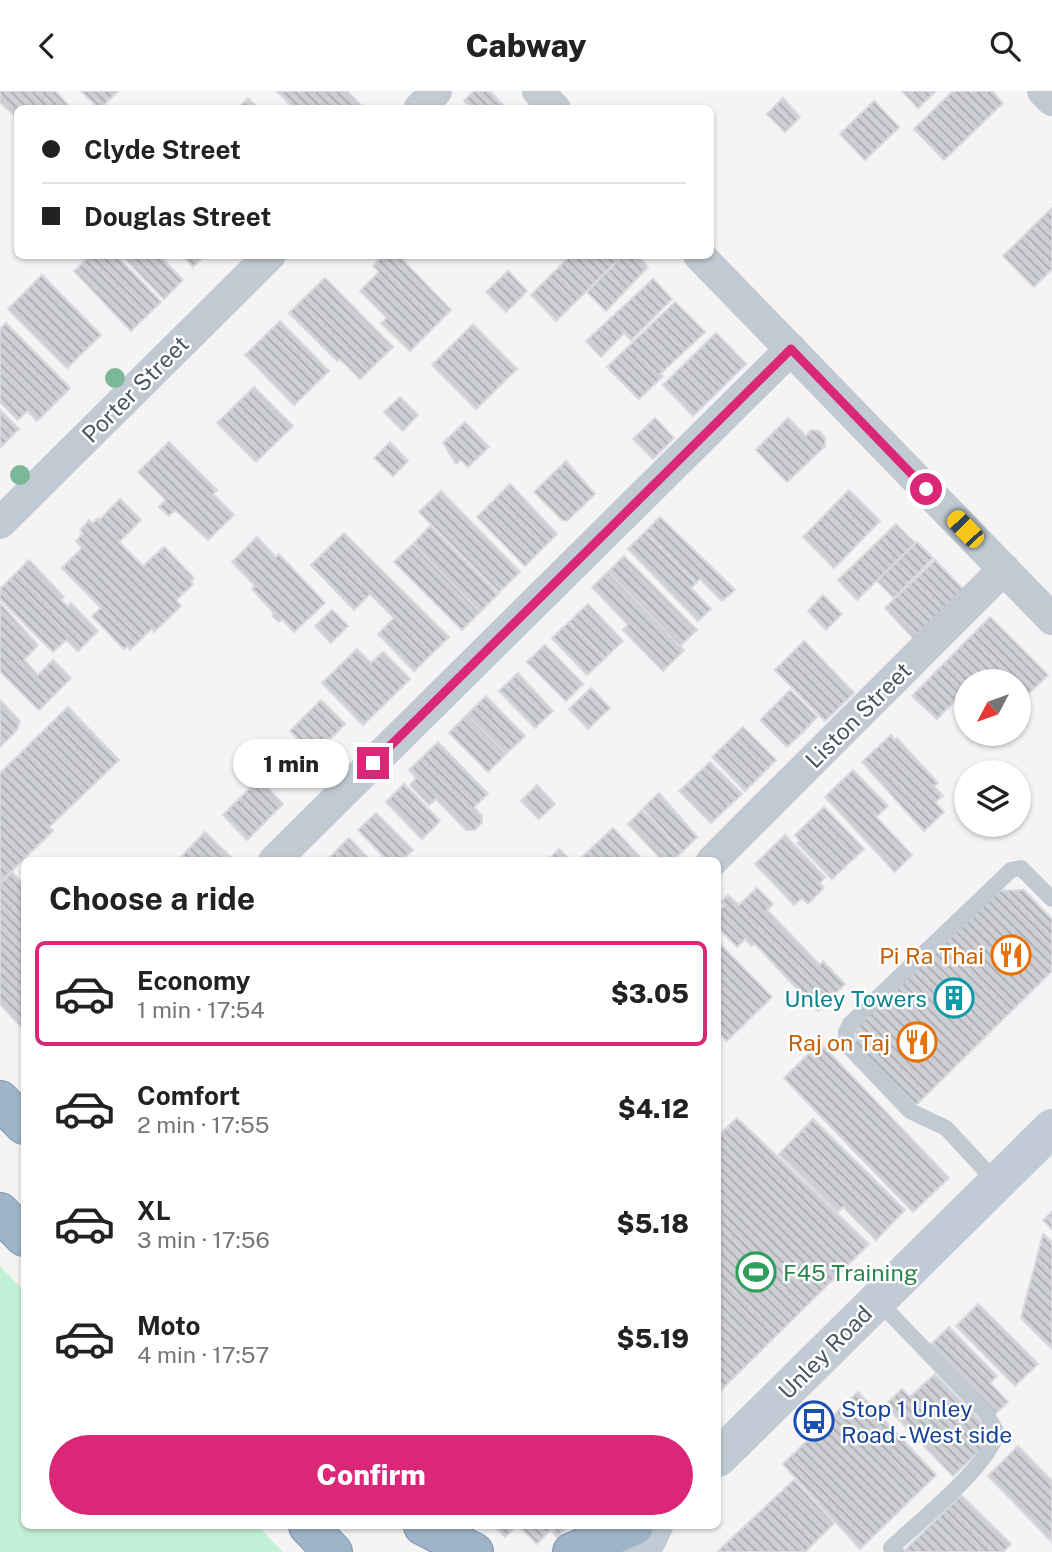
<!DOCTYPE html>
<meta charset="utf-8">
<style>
body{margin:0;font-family:"Public Sans",sans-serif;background:#f2f2f2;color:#222;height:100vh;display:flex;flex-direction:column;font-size:26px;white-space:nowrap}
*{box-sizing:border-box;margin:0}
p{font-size:23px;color:#767676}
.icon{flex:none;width:38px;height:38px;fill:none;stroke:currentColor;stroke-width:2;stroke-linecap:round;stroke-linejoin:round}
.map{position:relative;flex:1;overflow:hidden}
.side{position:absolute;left:21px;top:766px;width:700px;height:672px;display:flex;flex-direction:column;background:#fff;border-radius:10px;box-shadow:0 2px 5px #0004}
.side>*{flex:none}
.guide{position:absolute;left:14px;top:14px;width:700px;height:154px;border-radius:10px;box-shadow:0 2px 5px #0004;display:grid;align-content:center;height:154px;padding:0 28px;background:#fff}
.needle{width:46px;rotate:229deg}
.controls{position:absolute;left:954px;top:578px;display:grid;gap:14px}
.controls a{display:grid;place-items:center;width:77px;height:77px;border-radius:50%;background:#fff;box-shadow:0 2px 5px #0004;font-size:35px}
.end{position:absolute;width:32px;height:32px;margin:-16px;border:9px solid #db2777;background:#fff;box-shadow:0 0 0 4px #fff}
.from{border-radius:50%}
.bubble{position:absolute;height:49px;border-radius:24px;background:#fff;box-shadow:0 2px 5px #0004;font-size:23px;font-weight:800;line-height:49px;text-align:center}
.car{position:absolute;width:21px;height:42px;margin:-21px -10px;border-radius:9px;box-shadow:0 0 5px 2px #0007;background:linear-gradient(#f5c518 24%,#345 0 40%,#f5c518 0 76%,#345 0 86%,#f5c518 0)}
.guide b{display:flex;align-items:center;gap:24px;height:66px;font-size:26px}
.guide b+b{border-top:2px solid #e0e0e0}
.guide i{width:18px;height:18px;background:#222}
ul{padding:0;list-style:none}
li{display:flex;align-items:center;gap:21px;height:105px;margin:0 14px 10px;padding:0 14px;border:4px solid transparent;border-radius:10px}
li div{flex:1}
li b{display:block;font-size:26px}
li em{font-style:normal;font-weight:800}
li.on{border-color:#db2777}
li>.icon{width:63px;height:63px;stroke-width:1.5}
h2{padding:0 28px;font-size:32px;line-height:84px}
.action{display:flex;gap:14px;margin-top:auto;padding:14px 28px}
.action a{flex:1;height:80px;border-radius:42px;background:#db2777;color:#fff;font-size:28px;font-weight:800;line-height:80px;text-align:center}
header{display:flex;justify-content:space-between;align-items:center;height:91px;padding:0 28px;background:#fff;font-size:32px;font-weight:800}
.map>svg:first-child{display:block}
.park{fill:#c3f1d5}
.building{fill:url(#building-back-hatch);stroke:#d7d9de;stroke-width:2}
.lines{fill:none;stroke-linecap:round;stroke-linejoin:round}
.trunk-casing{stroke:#7690ad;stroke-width:40}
.service{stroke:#c1cad2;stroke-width:16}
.minor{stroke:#c1cad2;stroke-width:32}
.secondary{stroke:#c1cbd6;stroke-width:38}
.trunk{stroke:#9fb4c9;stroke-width:38}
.tree{fill:#7bb799}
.route{stroke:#db2777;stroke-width:9}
.labels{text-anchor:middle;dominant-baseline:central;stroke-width:5;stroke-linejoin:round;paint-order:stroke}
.street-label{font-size:23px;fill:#4a5661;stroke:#fff}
.food-label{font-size:23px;fill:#c56008;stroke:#fff;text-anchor:end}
.culture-label{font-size:23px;fill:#0d838f;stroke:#fff;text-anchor:end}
.leisure-label{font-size:23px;fill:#27864d;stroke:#fff;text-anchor:start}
.transit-label{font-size:23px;fill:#164399;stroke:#fff;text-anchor:start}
</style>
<header><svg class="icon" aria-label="back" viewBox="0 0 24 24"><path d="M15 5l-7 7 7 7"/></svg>Cabway<svg class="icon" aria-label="search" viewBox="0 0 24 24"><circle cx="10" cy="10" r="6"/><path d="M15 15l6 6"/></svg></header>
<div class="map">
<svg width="1052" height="1461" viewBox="0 0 1052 1461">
<defs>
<pattern id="building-back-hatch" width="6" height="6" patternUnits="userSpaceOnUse" patternTransform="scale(1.75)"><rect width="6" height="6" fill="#cdcfd5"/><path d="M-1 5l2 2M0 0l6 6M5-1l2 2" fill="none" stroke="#a8abb0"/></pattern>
</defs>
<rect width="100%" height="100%" fill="#f5f3f3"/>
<polygon class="park" points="0,1175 24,1200 24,1435 258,1435 283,1461 0,1461"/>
<g class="building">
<polygon points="0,0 55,0 72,18 18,18 18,28 0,11"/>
<polygon points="81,0 118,0 100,18"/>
<polygon points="277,0 347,0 361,14 358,18 294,18"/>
<polygon points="474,0 490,0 507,18 472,18 464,10"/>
<polygon points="902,0 936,0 918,17"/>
<polygon points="953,0 992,0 1003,12 944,69 914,38"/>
<polygon points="248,7 259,18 237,18"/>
<polygon points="783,7 800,26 785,41 767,23"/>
<polygon points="874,10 899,36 865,69 840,43"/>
<polygon points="1052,117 1052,178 1034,196 1003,165"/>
<polygon points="91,164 116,164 161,211 131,240 74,180"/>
<polygon points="121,164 159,164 183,189 164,208"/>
<polygon points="182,164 205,164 193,176"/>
<polygon points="384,164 398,164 451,219 410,260 381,232 387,227 360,200 379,181 373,175"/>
<polygon points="571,164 623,164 556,230 531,204"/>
<polygon points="623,164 637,164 648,176 606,220 587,201"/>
<polygon points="508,180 527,200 506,221 486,201"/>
<polygon points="42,184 101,244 67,277 8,218"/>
<polygon points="325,187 393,256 360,288 340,268 337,270 289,222"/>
<polygon points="653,188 672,208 631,249 624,242 601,266 586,250"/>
<polygon points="675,211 705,241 660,283 663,285 639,308 607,276"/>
<polygon points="280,230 329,280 294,314 245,264"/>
<polygon points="6,232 70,297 37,330 27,320 18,329 0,311 0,238"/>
<polygon points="473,233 517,278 476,318 432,274"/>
<polygon points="716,242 746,273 693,325 663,294"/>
<polygon points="254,296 293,335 256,371 217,332"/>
<polygon points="400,306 418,324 403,340 384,321"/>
<polygon points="0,319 19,338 0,357"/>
<polygon points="655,327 674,347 653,368 633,348"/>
<polygon points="788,327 806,345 811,339 819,340 825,347 825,355 787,391 756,359"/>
<polygon points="465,331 489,356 468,376 461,369 456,373 443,352"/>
<polygon points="169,351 217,399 213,403 234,424 208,449 175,419 169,425 159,416 166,409 138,381"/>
<polygon points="390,351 408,370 393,385 374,367"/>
<polygon points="566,370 595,403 567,430 562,429 534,401"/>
<polygon points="510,393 557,443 525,475 477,426"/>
<polygon points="849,399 880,430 834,477 803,446"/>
<polygon points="441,400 520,481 499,501 419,421"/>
<polygon points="120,408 141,429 119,451 143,475 164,456 194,487 191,490 193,493 176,509 181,515 154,541 151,538 130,559 127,555 124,558 92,525 101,517 62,477 82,457 76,450 83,442 80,439 89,429 93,432 98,427 99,429"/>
<polygon points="660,426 735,499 722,510 700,488 696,492 645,441"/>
<polygon points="896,433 915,452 857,509 838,489"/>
<polygon points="430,435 498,503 480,521 413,453"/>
<polygon points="645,441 696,492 691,497 711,518 698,530 628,458"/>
<polygon points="344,442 449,546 414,580 378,543 394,527 370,503 354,519 311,474"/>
<polygon points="257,446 276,466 279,463 325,512 294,541 282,528 279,531 272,525 274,522 252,498 255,495 232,471"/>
<polygon points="917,451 933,467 894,507 877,490"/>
<polygon points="413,453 480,521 462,539 394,471"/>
<polygon points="624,465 697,539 680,555 608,481"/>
<polygon points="29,469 64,506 61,509 68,516 71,512 98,540 78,560 66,549 53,561 0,508 0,498"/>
<polygon points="935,469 964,499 914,548 885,517"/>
<polygon points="608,481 684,559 663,580 623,539 628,534 592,496"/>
<polygon points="823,504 842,523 826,539 808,520"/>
<polygon points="0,512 38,554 24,569 38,584 53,569 71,587 39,619 0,580"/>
<polygon points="588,513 623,550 605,567 569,531"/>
<polygon points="332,519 348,535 331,552 315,535"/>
<polygon points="990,526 1048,584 1018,613 1018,590 984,590 989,585 984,580 975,590 966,590 966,599 937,628 912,605"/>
<polygon points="569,531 605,567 587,584 552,547"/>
<polygon points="804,550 854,602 825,630 775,579"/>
<polygon points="545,554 583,593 566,610 527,571"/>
<polygon points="357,558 371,572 383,561 410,588 363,634 322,592"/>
<polygon points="518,582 553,620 535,637 499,600"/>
<polygon points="591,597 610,617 588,638 569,618"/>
<polygon points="790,599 817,626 803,641 775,614"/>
<polygon points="486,605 525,645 506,663 467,624"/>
<polygon points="0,609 20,630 17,639 0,656"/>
<polygon points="321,609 345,633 329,649 335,655 320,670 290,640"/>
<polygon points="775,614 803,641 787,656 760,629"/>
<polygon points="68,616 119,669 49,736 53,740 0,791 0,682"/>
<polygon points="467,624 506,663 488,681 449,642"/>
<polygon points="743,636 776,669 745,700 712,666"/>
<polygon points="891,644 895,649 897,647 938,692 934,695 943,705 935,711 944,721 924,740 862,671"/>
<polygon points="438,651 488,703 474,716 482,725 482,731 475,739 466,739 436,708 429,714 410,694 416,687 409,679"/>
<polygon points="710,671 742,703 711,732 679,700"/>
<polygon points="853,679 888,715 876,726 912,764 895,781 825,706"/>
<polygon points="259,688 283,713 247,749 223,724"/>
<polygon points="404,693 440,730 422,748 386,711"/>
<polygon points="537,694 555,713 539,728 521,710"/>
<polygon points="659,702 697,746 682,761 643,717"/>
<polygon points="824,716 864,758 832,788 797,752 800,750 795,744"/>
<polygon points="642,719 682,761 672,770 663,770 628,733"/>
<polygon points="376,722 413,759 401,770 388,770 358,739"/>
<polygon points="613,737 644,770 583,770 581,767"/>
<polygon points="205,741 235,770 177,770"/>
<polygon points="785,744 825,786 820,792 824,797 808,813 802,807 794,814 755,773"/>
<polygon points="349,747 371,770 334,770 330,766"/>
<polygon points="559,758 571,770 547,770"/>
<polygon points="12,781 24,794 24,939 0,913 0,793"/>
<polygon points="757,797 773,813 767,819 820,874 823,870 845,893 818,920 754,852 752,855 745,848 737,856 718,836 718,822 725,814 721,811 728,804 739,814"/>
<polygon points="1024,799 1052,828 1052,880 913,1017 855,956 856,933 996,800"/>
<polygon points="718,851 772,906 727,950 718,941"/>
<polygon points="820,952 949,1087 913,1121 784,987"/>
<polygon points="737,1027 869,1153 718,1302 718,1045"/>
<polygon points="813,1028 905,1119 876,1149 843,1116 838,1121 779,1063"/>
<polygon points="1052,1121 1052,1138 1043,1129"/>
<polygon points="1043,1143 1052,1151 1052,1258 1021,1227"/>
<polygon points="978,1213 1038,1273 1015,1295 956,1235"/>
<polygon points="949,1236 997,1285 990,1292 1008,1311 994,1324 927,1257"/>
<polygon points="935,1283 995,1345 953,1385 885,1314 902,1298 910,1306"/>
<polygon points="858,1301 936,1384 860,1458 783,1373"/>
<polygon points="1018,1355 1052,1390 1052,1451 988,1385"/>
<polygon points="794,1389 834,1432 805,1461 717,1461"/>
<polygon points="961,1404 1011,1453 1003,1461 903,1461"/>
<polygon points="494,1435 517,1435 505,1446"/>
<polygon points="519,1435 568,1435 557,1446 550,1439 537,1453"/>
</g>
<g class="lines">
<g class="trunk-casing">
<g id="trunk">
<polyline points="0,1009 24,1034"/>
<polyline points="0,1121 24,1146"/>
<polyline points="308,1435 333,1461"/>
<polyline points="423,1435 474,1461"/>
<polyline points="572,1461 634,1435"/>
</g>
</g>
<g class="service">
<polyline points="997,1092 946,1037 910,1020 847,954 846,941 850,933 1011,779 1021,777 1052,808"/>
<path d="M877 1209 986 1322 997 1342C987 1377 919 1430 891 1457L896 1461"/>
</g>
<g class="minor">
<polyline points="538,0 555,18"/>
<polyline points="1043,0 1052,9"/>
<polyline points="419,18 436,0"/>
<polyline points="699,164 1052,528"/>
<polyline points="0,432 270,164"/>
<polyline points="274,770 791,258"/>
<polyline points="712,770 1004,478"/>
</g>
<g class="secondary">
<polyline points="718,1367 1052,1037"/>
<polyline points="641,1461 654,1435"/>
</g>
<use href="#trunk" class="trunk"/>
</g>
<g class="tree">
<circle cx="115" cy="287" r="10"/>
<circle cx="20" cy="384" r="10"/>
</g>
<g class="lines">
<polyline class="route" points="373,672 791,258 926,398"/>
</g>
<defs>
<g id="restaurant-ring" transform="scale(2.0125)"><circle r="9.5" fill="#fff" stroke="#e8710a" stroke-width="1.5"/><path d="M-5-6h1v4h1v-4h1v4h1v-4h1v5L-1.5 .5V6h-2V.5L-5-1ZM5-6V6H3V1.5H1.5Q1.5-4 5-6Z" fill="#e8710a"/></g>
<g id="building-ring" transform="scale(2.0125)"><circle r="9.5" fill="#fff" stroke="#0f9aa8" stroke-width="1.5"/><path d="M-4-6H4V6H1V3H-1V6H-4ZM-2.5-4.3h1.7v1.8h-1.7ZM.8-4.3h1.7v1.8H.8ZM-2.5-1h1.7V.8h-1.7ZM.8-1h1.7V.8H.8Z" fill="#0f9aa8"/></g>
<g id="stadium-ring" transform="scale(2.0125)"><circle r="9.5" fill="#fff" stroke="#2e9e5b" stroke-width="1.5"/><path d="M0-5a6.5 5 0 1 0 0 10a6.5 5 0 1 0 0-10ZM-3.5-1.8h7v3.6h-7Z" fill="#2e9e5b"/></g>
<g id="bus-ring" transform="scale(2.0125)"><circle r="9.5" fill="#fff" stroke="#1a4fb4" stroke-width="1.5"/><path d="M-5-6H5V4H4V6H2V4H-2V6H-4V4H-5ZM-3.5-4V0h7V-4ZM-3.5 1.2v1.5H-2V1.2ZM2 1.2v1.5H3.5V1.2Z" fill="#1a4fb4"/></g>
</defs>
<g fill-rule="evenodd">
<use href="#restaurant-ring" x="1011" y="864"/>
<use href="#building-ring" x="954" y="907"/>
<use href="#restaurant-ring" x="917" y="951"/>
<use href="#stadium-ring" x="756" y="1181"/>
<use href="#bus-ring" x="814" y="1330"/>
</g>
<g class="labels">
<g class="street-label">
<text transform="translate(135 298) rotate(-45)">Porter Street</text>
<text transform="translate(858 624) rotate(-45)">Liston Street</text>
<text transform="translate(825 1261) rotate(-45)">Unley Road</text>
</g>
<g class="food-label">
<text x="984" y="864">Pi Ra Thai</text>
<text x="890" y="951">Raj on Taj</text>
</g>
<g class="culture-label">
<text x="927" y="907">Unley Towers</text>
</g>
<g class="leisure-label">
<text x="783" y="1181">F45 Training</text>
</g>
<g class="transit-label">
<text x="841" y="1317">Stop 1 Unley<tspan x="841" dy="26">Road - West side</tspan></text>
</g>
</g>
</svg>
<div class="controls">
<a><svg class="needle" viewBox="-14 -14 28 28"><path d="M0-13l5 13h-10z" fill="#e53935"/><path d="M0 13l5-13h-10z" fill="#767676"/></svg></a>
<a><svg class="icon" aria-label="layers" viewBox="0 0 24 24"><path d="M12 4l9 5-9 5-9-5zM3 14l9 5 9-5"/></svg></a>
</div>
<i class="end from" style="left:926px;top:398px"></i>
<i class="end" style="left:373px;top:672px"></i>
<div class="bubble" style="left:233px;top:648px;width:116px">1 min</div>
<i class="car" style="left:965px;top:438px;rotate:316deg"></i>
<div class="guide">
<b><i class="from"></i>Clyde Street</b>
<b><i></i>Douglas Street</b>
</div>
<section class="side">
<h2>Choose a ride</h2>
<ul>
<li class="on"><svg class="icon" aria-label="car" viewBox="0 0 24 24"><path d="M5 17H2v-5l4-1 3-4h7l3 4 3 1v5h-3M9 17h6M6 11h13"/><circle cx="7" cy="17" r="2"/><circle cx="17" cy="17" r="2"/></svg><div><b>Economy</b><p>1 min · 17:54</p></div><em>$3.05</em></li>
<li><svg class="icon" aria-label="car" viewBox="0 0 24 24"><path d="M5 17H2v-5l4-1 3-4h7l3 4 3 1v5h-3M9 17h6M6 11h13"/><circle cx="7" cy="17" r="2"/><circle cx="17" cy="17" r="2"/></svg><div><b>Comfort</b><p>2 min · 17:55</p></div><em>$4.12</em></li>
<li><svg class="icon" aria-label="car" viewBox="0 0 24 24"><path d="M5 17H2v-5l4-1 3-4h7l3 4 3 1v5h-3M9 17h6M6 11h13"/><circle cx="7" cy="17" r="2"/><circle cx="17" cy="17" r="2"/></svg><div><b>XL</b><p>3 min · 17:56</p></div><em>$5.18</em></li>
<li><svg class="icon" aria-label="car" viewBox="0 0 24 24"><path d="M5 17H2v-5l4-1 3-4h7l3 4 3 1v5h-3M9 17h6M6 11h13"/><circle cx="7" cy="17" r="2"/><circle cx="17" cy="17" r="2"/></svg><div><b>Moto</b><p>4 min · 17:57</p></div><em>$5.19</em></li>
</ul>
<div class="action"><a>Confirm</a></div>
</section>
</div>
